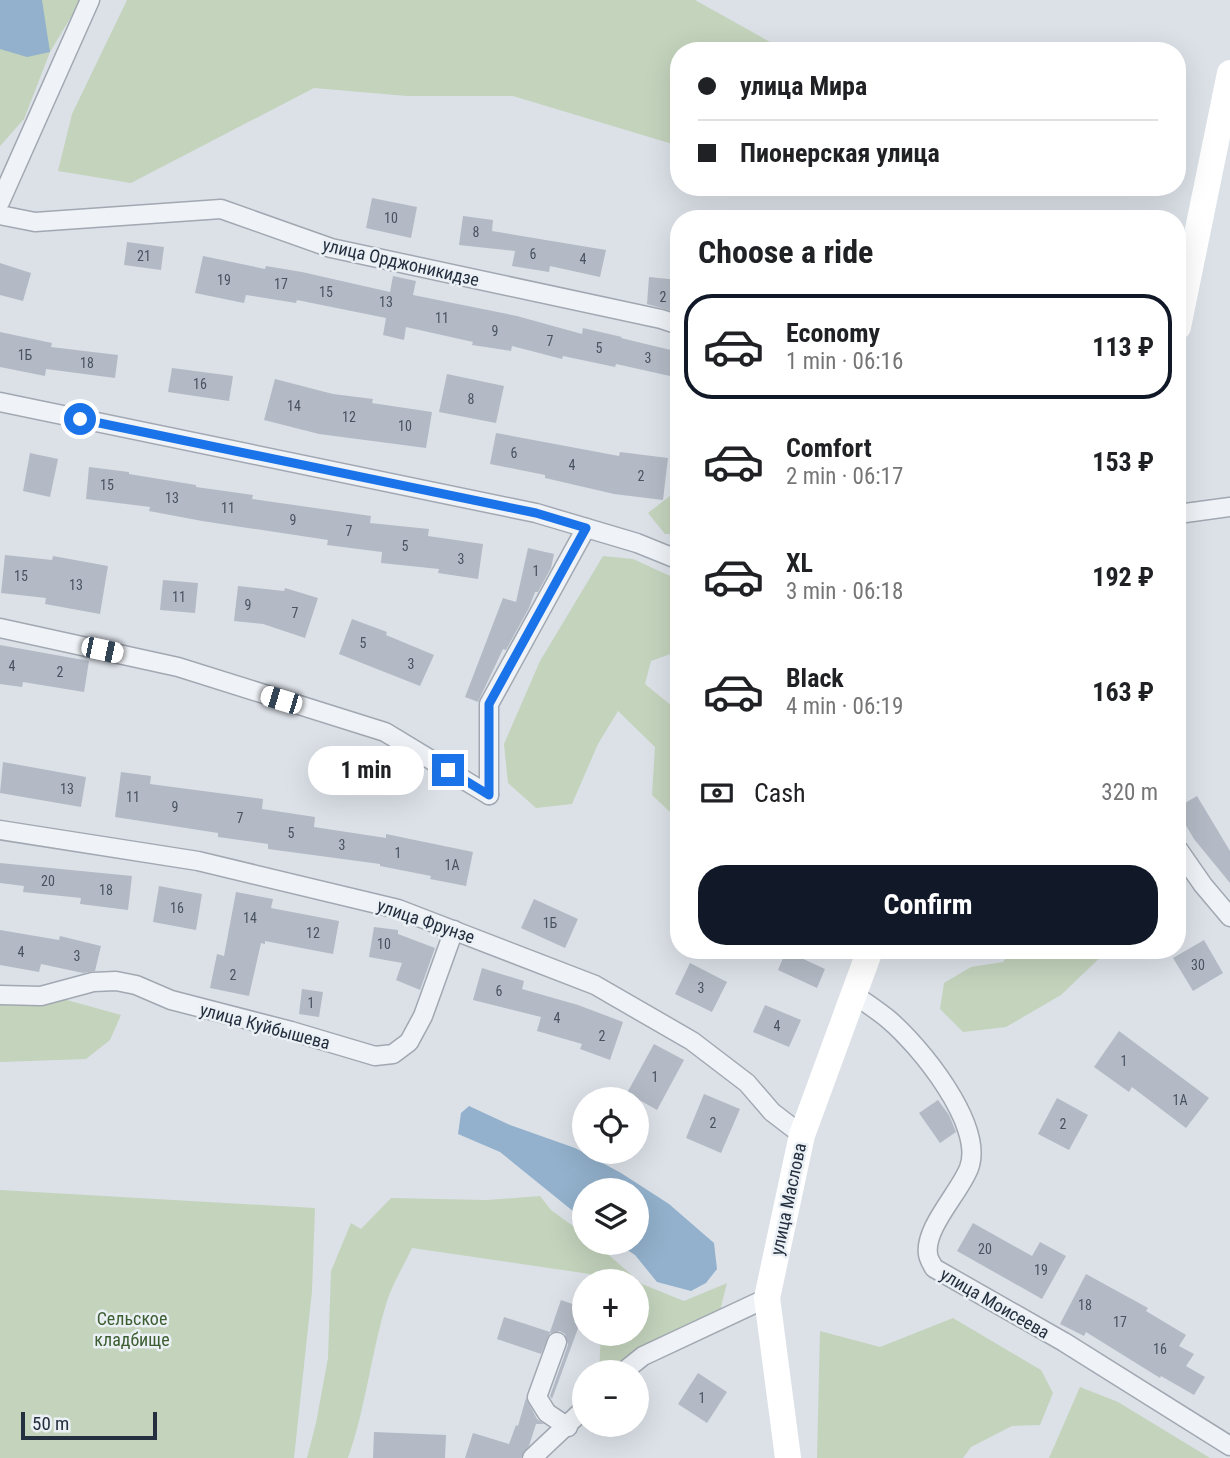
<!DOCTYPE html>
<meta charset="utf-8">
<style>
body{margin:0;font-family:"Roboto Condensed",sans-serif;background:#f6f6f6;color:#202124;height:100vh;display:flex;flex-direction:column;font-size:26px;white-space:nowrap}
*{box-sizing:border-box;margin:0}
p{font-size:23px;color:#757577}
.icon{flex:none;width:38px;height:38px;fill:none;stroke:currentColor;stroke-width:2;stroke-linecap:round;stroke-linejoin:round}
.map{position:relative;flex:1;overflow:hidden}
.side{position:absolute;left:670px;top:210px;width:516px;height:749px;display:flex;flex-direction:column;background:#fff;border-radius:28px;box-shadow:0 7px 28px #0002}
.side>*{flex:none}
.guide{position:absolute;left:670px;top:42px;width:516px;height:154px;border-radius:28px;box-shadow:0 7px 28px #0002;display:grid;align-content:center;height:154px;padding:0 28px;background:#fff}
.tools{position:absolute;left:572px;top:1087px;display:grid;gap:14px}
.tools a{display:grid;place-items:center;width:77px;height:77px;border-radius:50%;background:#fff;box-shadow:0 7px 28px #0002;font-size:35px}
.scale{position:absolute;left:21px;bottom:18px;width:136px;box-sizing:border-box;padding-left:7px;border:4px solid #242f3f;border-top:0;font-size:19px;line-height:24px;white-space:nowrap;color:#242f3f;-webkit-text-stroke:5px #ebf0f5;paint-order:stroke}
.end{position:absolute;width:32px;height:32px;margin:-16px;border:9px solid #1a73e8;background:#fff;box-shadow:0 0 0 4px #fff}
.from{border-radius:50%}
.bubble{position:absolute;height:49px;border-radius:24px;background:#fff;box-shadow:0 7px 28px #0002;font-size:23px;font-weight:700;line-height:49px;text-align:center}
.car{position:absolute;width:21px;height:42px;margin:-21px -10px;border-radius:9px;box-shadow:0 0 5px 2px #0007;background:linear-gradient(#fff 24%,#345 0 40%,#fff 0 76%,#345 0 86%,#fff 0)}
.guide b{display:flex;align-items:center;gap:24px;height:66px;font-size:26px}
.guide b+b{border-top:2px solid #e0e0e0}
.guide i{width:18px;height:18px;background:#202124}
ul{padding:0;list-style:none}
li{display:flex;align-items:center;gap:21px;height:105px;margin:0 14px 10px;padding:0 14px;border:4px solid transparent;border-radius:28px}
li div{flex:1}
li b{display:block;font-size:26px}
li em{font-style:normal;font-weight:700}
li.active{border-color:#111827}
li>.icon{width:63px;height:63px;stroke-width:1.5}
h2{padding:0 28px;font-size:32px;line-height:84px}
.pay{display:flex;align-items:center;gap:18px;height:77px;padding:0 28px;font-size:26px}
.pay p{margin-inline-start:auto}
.action{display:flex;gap:14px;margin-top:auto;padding:14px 28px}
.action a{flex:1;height:80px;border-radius:28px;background:#111827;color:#fff;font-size:28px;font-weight:700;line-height:80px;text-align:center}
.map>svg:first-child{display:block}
.green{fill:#c3d3bc}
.water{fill:#93b1cc}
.building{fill:#b3bac5}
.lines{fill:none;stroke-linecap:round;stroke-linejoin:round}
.minor-casing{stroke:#a1a8b2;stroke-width:21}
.minor{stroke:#eff2f6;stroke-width:18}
.secondary{stroke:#fff;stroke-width:26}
.route{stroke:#1a73e8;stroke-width:9}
.labels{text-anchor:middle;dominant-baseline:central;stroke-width:5;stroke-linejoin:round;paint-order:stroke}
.number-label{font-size:14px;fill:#485260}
.street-label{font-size:18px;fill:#242f3f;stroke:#ebf0f5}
.park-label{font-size:18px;fill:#3b5d30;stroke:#ebf0f5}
</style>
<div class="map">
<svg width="1230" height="1458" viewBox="0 0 1230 1458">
<rect width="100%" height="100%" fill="#dce1e8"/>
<g class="green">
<polygon points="0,0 81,0 50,52 24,119 0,146"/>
<polygon points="127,0 695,0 781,48 858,51 679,51 679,146 513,96 407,96 314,88 131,183 58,171 72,114"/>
<polygon points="679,489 679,534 665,534 648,513"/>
<polygon points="603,556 633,559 679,580 679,640 673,653 651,661 645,684 672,706 679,709 679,813 672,814 652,795 655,747 618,711 598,744 572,804 536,808 508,783 504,744 540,661"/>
<polygon points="1013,950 1108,950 1061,995 1006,1027 963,1032 940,1009 944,983 971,967 1003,962"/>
<polygon points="0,991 38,992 121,1015 110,1040 86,1059 0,1062"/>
<polygon points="0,1190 315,1208 312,1291 294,1458 0,1458"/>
<path d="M540 1196 551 1210 584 1234V1242L595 1243 642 1284 684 1301 727 1283 720 1311 599 1371 601 1334H637V1281H593L590 1274 412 1248C404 1265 393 1283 387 1301 371 1353 366 1407 348 1458H307L316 1423 328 1358 331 1271 351 1223 361 1229 391 1198 487 1200Z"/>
<polygon points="953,1318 1041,1370 1053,1393 1040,1425 1012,1426 971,1447 963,1458 817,1458 820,1331 880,1347"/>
<polygon points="1080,1387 1118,1402 1210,1458 1049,1458"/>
</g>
<g class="water">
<polygon points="0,0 42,0 50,52 27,57 0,49"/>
<polygon points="469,1106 510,1125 575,1148 621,1173 669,1204 714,1243 717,1269 706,1283 691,1291 657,1282 635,1255 617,1243 637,1242 637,1190 584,1190 584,1220 500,1152 458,1134 461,1113"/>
</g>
<g class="building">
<polygon points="372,198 417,207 411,238 366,228"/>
<polygon points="463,216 493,220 492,231 606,250 600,277 550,266 549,272 512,266 515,251 459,245"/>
<polygon points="127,242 164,247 161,270 124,265"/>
<polygon points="203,256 265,269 266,266 302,272 390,292 393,276 416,281 413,295 517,316 582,334 583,328 622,337 621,338 679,352 679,378 616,364 615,367 563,356 562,359 512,346 511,351 472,345 473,342 406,327 404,340 383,335 386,318 297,300 296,303 246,295 244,303 195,293"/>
<polygon points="0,263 31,273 23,301 0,295"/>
<polygon points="649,277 679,280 679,313 647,304"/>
<polygon points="0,332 52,343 51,347 118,355 115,378 46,369 45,376 0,367"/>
<polygon points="172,368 233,376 229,401 168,392"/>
<polygon points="447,374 504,386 496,423 439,412"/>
<polygon points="275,379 333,394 373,399 372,403 432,412 426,448 319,434 264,420"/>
<polygon points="496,433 619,456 620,452 668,458 663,500 614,494 545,478 545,475 490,464"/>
<polygon points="30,453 58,459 50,497 23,491"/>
<polygon points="89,467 129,472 129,474 196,485 196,487 253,495 252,499 371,516 370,523 429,529 428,536 483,544 478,579 438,573 439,569 381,563 382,552 327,545 328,540 202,521 149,511 150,507 86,499"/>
<polygon points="528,548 554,554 551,568 538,592 535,592 529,608 506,650 503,649 478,702 465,697 503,598 516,602"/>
<polygon points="5,555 52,560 53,556 108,566 100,614 45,604 46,598 1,593"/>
<polygon points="163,580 198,583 195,613 160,610"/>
<polygon points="238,586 284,591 285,588 318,598 305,638 263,624 234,621"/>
<polygon points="352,619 387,632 386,635 434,655 420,686 339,654"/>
<polygon points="0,645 89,661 84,692 23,682 22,687 0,684"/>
<polygon points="3,762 86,777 81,807 0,793"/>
<polygon points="121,772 151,776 150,784 263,799 262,809 315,817 314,827 386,838 386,834 473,852 466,886 430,879 431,876 380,866 380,864 268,849 268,844 218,837 218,833 115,817"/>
<polygon points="1197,796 1230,851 1230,883 1194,839 1178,812 1178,807"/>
<polygon points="0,863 132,876 128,910 80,904 81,898 23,892 24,886 0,883"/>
<polygon points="159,886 202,894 196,930 153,922"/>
<polygon points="236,892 273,899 271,908 339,921 333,954 265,941 265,944 261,943 249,996 210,988 217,954 224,956"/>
<polygon points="534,899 578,919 565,948 521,928"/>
<polygon points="374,927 398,930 398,934 435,948 420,990 396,980 402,963 369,957"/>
<polygon points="0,930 59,940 60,936 101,946 95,971 83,973 41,964 39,972 0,965"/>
<polygon points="1204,940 1223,973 1193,991 1173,958"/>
<polygon points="786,951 825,969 817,988 778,970"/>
<polygon points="690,963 727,982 712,1012 675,994"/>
<polygon points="482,968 524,981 522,989 578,1005 623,1022 610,1060 580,1049 582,1044 537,1031 541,1017 473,1000"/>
<polygon points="302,989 323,992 319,1017 299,1014"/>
<polygon points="765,1005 801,1020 789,1047 753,1032"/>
<polygon points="1119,1031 1209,1098 1186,1128 1132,1087 1129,1092 1094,1067"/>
<polygon points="654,1044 684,1060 657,1110 627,1093"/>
<polygon points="704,1094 740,1109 721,1153 686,1138"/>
<polygon points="1057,1098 1088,1115 1069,1150 1038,1134"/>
<polygon points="938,1100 949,1115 956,1132 940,1143 919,1113"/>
<polygon points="973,1223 1032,1256 1040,1242 1066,1256 1042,1299 957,1251"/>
<polygon points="1086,1274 1148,1308 1146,1311 1186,1335 1179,1346 1194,1354 1186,1366 1205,1377 1194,1395 1161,1376 1160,1378 1086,1332 1084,1336 1060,1324"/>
<polygon points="561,1300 584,1308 584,1312 552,1399 550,1396 568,1345 565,1334 560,1331 550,1333 541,1354 497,1339 504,1317 550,1332"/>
<polygon points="698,1373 727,1392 707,1423 678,1404"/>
<polygon points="526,1398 537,1419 544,1424 536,1424 529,1446 521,1458 465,1458 473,1433 509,1444 516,1425 518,1426"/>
<polygon points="374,1432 446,1435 445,1458 373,1458"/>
</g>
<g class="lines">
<g class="minor-casing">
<g id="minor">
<polyline points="0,202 90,0"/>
<polyline points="0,215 35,222 221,209 331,248 661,319 679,325"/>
<polyline points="0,402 536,513 637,543 679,560"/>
<polyline points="1178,514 1230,507"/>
<polyline points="0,628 178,667 385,732 489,795"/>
<polyline points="489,795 489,704 586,528"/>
<polyline points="0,830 198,861 398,909 595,985 692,1041 747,1083 772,1112 802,1135"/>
<polyline points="1178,849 1203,885 1230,917"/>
<path d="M853 994C865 1002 877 1010 888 1019 919 1045 985 1125 969 1168 960 1192 924 1228 928 1254 928 1258 932 1264 934 1268L1064 1342 1230 1446"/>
<polyline points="0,995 41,996 93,982 116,981 136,985 171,1000 291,1031 375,1056 393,1054 409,1042 423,1016 454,930"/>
<polyline points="557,1342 537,1397 547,1413 568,1427"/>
<polyline points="623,1372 643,1356 767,1298"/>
<polyline points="532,1458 584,1409"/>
</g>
</g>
<use href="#minor" class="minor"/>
<g class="secondary">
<polyline points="1178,327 1230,73"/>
<polyline points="788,1458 767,1298 802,1135 870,950"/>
</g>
</g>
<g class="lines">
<polyline class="route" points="80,419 536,513 586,528 489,704 489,795 448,770"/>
</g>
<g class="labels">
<g class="number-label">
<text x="391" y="218">10</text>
<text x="476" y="232">8</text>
<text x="533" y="254">6</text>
<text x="144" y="256">21</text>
<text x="583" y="259">4</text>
<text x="224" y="280">19</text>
<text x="281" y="284">17</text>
<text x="326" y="292">15</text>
<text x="663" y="297">2</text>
<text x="386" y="302">13</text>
<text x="442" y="318">11</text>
<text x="495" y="331">9</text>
<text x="550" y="341">7</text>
<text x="599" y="348">5</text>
<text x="25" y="355">1Б</text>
<text x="648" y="358">3</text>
<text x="87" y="363">18</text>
<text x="200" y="384">16</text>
<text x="471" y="399">8</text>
<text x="294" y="406">14</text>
<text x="349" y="417">12</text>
<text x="405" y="426">10</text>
<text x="514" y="453">6</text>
<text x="572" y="465">4</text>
<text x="641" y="476">2</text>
<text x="107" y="485">15</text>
<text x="172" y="498">13</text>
<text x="228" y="508">11</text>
<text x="293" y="520">9</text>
<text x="349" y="531">7</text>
<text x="405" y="546">5</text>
<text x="461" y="559">3</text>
<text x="536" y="571">1</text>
<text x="21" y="576">15</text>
<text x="76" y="585">13</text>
<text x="179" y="597">11</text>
<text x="248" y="605">9</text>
<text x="295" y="613">7</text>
<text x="363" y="643">5</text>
<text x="411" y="664">3</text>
<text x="12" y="666">4</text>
<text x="60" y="672">2</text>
<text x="67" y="789">13</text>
<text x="133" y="797">11</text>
<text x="175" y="807">9</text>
<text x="240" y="818">7</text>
<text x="291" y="833">5</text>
<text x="342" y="845">3</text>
<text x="398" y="853">1</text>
<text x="452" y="865">1А</text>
<text x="48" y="881">20</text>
<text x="106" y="890">18</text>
<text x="177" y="908">16</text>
<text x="250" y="918">14</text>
<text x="550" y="923">1Б</text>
<text x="313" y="933">12</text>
<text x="384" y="944">10</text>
<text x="21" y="952">4</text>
<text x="77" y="956">3</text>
<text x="1198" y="965">30</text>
<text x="233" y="975">2</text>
<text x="701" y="988">3</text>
<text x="499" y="991">6</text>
<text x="311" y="1003">1</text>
<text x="557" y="1018">4</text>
<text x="777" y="1026">4</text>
<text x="602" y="1036">2</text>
<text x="1124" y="1061">1</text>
<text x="655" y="1077">1</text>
<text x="1180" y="1100">1А</text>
<text x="713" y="1123">2</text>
<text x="1063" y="1124">2</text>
<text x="985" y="1249">20</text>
<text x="1041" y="1270">19</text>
<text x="1085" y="1305">18</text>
<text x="1120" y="1322">17</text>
<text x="1160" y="1349">16</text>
<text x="702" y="1398">1</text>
</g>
<g class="street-label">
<text transform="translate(401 262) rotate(13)">улица Орджоникидзе</text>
<text transform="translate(426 921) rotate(19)">улица Фрунзе</text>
<text transform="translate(265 1026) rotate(15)">улица Куйбышева</text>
<text transform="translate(788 1199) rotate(-78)">улица Маслова</text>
<text transform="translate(995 1303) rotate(30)">улица Моисеева</text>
</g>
<g class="park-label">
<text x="132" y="1318">Сельское<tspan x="132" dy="21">кладбище</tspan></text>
</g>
</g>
</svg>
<div class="tools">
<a><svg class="icon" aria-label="locate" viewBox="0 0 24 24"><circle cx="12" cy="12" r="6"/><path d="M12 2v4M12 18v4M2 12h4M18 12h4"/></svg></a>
<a><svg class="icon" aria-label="layers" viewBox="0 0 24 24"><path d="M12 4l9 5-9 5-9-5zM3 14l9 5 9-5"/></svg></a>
<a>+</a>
<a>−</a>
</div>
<div class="scale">50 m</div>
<i class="end from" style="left:80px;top:419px"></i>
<i class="end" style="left:448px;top:770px"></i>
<div class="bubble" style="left:308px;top:746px;width:116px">1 min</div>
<i class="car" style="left:102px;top:650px;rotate:102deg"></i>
<i class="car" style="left:281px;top:700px;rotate:287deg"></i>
<div class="guide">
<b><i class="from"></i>улица Мира</b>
<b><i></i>Пионерская улица</b>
</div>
<section class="side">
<h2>Choose a ride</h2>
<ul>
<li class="active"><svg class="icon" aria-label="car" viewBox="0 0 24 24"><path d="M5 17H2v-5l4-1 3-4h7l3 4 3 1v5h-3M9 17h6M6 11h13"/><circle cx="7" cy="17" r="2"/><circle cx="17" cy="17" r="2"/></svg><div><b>Economy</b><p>1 min · 06:16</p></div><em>113 ₽</em></li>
<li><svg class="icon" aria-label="car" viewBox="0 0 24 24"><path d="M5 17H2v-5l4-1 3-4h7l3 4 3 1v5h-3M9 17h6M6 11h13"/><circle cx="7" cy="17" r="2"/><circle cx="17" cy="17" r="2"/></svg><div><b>Comfort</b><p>2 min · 06:17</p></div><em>153 ₽</em></li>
<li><svg class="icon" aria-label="car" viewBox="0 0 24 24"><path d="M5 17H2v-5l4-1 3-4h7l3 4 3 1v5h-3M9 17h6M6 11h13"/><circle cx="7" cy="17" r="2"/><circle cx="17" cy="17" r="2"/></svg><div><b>XL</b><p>3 min · 06:18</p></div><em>192 ₽</em></li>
<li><svg class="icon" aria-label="car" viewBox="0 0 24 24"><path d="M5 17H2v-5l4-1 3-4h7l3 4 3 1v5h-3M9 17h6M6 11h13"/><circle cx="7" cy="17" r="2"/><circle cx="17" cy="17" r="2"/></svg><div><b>Black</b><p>4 min · 06:19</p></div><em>163 ₽</em></li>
</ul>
<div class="pay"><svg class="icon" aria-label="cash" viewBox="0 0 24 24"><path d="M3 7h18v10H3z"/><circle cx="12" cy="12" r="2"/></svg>Cash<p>320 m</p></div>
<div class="action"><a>Confirm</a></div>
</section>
</div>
